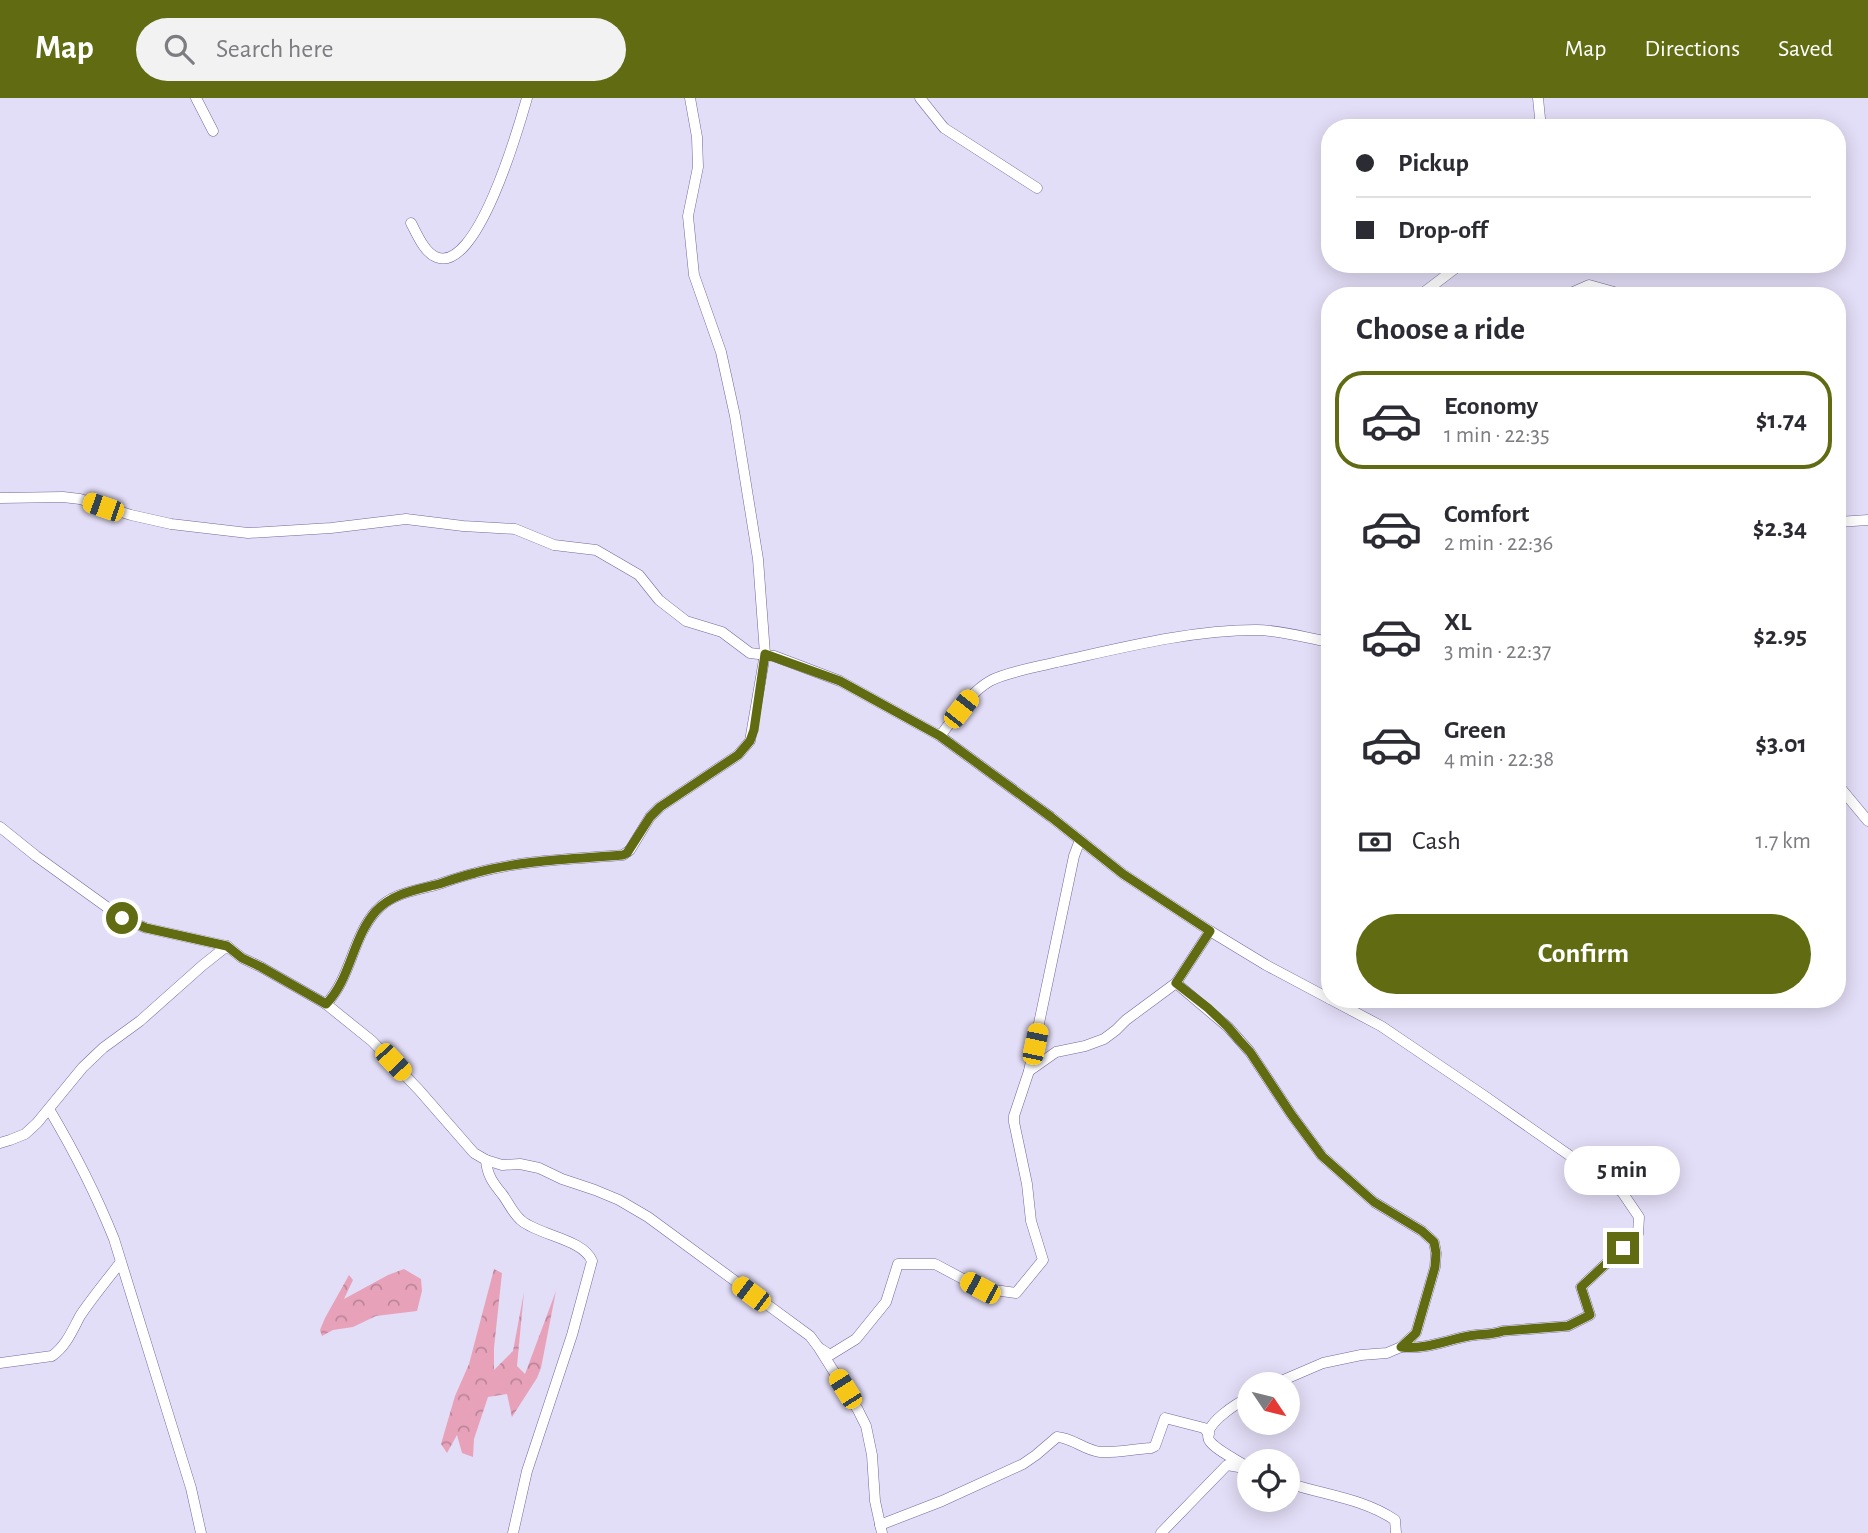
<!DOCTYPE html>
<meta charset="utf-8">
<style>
body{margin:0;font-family:"Alegreya Sans",sans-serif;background:#f2f2f3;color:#2b2b33;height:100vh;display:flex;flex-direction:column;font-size:26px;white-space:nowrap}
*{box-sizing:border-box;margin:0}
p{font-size:23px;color:#7c7c81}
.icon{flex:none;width:38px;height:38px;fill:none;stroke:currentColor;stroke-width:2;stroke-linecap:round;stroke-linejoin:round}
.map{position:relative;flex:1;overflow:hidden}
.sheet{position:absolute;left:1321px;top:189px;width:525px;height:721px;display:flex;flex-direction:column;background:#fff;border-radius:28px;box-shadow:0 4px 18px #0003}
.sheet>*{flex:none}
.guide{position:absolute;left:1321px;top:21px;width:525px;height:154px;border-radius:28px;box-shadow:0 4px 18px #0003;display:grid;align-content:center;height:154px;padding:0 35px;background:#fff}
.needle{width:46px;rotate:125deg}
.fabs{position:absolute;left:1237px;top:1274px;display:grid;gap:14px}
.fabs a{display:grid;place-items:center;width:63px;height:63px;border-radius:50%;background:#fff;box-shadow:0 4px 18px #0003;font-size:35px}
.end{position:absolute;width:32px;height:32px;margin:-16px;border:9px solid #616b12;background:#fff;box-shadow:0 0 0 4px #fff}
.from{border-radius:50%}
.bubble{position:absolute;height:49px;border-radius:24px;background:#fff;box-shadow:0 4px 18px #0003;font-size:23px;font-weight:700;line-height:49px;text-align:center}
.car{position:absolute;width:21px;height:42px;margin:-21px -10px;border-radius:9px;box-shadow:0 0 5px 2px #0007;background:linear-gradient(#f5c518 24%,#345 0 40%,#f5c518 0 76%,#345 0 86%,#f5c518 0)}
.guide b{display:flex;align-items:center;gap:24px;height:66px;font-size:26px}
.guide b+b{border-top:2px solid #e1e1e2}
.guide i{width:18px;height:18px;background:#2b2b33}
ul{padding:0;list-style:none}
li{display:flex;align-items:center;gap:21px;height:98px;margin:0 14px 10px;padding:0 21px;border:4px solid transparent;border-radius:28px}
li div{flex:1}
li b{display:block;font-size:26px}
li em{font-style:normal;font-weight:700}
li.active{border-color:#616b12}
li>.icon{width:63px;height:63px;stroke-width:1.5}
h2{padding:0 35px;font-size:32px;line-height:84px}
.pay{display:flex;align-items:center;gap:18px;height:77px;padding:0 35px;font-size:26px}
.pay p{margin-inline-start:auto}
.cta{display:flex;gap:14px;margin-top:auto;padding:14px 35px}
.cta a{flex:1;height:80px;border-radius:42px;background:#616b12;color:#fff;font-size:28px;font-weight:700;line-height:80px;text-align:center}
header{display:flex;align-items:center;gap:42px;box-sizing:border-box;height:98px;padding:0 35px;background:#616b12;color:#fff}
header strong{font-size:33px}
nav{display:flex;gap:38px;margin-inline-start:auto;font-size:24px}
.search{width:490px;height:63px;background:#f2f2f3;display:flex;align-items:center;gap:18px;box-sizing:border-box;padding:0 24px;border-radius:38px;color:#7c7c81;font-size:26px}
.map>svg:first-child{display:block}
.forest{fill:url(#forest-crowns)}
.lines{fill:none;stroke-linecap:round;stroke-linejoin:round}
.minor-casing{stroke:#76669e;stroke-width:11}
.minor{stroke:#fff;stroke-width:10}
.route{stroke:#616b12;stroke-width:9}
</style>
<header>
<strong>Map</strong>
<div class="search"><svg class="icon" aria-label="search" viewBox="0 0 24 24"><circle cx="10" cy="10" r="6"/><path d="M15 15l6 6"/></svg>Search here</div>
<nav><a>Map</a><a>Directions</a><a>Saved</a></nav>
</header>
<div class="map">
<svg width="1868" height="1435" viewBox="0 0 1868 1435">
<defs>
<pattern id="forest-crowns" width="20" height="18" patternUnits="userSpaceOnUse" patternTransform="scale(1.75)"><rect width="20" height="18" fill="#e7a2ba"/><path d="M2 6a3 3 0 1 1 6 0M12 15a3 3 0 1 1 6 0" fill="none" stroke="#bc8599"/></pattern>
</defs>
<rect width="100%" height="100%" fill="#e3def7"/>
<g class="forest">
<polygon points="404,1171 421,1181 422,1193 417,1213 376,1218 353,1229 333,1232 322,1238 320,1232 325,1220 349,1177 353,1182 344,1201 388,1177"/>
<polygon points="494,1171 502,1175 494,1250 494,1272 513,1253 524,1194 517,1268 525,1276 556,1193 541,1270 537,1280 512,1319 507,1296 488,1299 474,1341 473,1359 462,1355 457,1337 447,1355 441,1346 455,1298 469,1266"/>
</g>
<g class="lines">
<g class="minor-casing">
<g id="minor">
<polyline points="196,0 213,33"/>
<polyline points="920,0 944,30 1037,90"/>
<polyline points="1538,0 1541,30"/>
<path d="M411 125C417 136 424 154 436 159 477 177 519 28 527 0"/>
<polyline points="1419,198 1461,166"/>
<polyline points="1564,198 1589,187 1614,194 1617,198"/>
<path d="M0 400 63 399 80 401 131 417 171 426 248 435 331 430 406 421 463 428 515 431 554 447 596 452 639 477 659 502 686 523 722 534 750 555 774 558 840 583 940 638C955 619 969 595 990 583 1006 574 1038 569 1057 564 1121 550 1190 532 1256 532 1281 532 1306 540 1330 544"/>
<polyline points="1838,424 1868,422"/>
<polyline points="940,638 1051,719 1123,776 1210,833 1266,867 1330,901"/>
<polyline points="1838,687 1868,723"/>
<polyline points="0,729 36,758 122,820 146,830 227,848"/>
<polyline points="1176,885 1228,929 1250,954 1291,1016 1322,1058 1374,1104 1422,1133 1434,1144 1436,1155 1435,1169 1416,1235 1401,1249 1387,1255 1361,1257 1323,1265 1274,1286"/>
<path d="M1330 901 1381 928 1483 997 1622 1094 1639 1119 1638 1136 1581 1189 1590 1217 1568 1228 1503 1233C1492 1237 1480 1236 1469 1238 1447 1242 1424 1252 1401 1249"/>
<path d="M326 906C351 880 352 840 376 813 393 794 416 793 439 786 451 782 462 778 475 775 522 762 574 761 623 757L630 752 650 719 660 709 738 657 750 643 765 556 758 461 735 318 721 254 694 177 688 118 698 69 697 39 690 0"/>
<polyline points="1029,973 1056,954 1085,948 1104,941 1116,932 1126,922 1176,885 1210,833"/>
<path d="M49 1011C74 1053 96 1096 114 1141L191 1390 201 1435"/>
<polyline points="0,1045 10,1042 25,1036 37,1025 83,969 103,950 140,923 203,867 227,848 242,860 261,869 326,906 372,943 419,992 474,1055 486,1062 502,1067 520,1066 539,1070 562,1081 595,1092 619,1102 648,1119 810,1238 819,1250 858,1312 866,1328 872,1357 875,1403 882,1435"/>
<path d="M486 1062C487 1077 493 1085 502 1096 509 1105 513 1116 522 1123 541 1138 583 1141 592 1163L572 1237 527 1373 513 1435"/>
<polyline points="821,1251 830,1257 856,1241 886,1204 898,1166 935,1166 980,1190 1016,1195 1043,1162 1031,1123 1027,1086 1014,1024 1014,1018 1029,973 1074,758 1080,742"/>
<path d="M0 1265 52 1258C66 1248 72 1233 80 1218 92 1200 107 1182 120 1165"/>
<path d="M1246 1368C1237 1362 1214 1351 1209 1342 1202 1326 1239 1304 1250 1299"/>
<path d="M1288 1385C1324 1397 1362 1400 1395 1422L1396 1435"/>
<path d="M880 1427 942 1403 1023 1366 1036 1357 1057 1339C1073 1340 1084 1352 1100 1354 1116 1355 1134 1351 1151 1350L1155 1348 1165 1320 1204 1330 1209 1336"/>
<polyline points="1161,1435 1227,1367 1250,1371"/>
</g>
</g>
<use href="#minor" class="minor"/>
</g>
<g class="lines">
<path class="route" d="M122 820 146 830 227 848 242 860 261 869 326 906C351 881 352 840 376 813 393 795 416 792 439 786 451 782 462 778 475 775 522 762 574 761 623 757L627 755 650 719 660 709 738 657 750 643 754 632 765 556 840 583 940 638 1051 719 1123 776 1210 833 1176 885 1208 910 1228 929 1239 942 1250 954 1291 1016 1322 1058 1374 1104 1422 1133 1434 1144 1436 1155 1435 1169 1416 1235 1401 1249C1424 1252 1447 1242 1469 1238 1480 1236 1492 1237 1503 1233L1568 1228 1590 1217 1581 1189 1623 1150"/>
</g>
</svg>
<div class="fabs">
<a><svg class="needle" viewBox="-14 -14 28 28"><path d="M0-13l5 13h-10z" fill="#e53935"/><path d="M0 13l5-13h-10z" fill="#7c7c81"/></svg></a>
<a><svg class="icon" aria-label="locate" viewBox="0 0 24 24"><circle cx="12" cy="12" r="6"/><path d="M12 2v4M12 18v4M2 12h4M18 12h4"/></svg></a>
</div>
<i class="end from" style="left:122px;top:820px"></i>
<i class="end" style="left:1623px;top:1150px"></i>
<div class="bubble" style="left:1564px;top:1048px;width:116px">5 min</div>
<i class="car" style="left:103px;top:409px;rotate:289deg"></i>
<i class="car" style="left:961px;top:611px;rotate:38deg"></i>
<i class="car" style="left:1035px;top:946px;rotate:12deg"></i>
<i class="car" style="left:393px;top:964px;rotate:137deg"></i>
<i class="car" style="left:980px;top:1190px;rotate:298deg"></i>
<i class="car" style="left:751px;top:1196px;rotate:307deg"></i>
<i class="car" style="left:845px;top:1291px;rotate:328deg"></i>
<div class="guide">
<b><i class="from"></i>Pickup</b>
<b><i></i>Drop-off</b>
</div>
<section class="sheet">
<h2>Choose a ride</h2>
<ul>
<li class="active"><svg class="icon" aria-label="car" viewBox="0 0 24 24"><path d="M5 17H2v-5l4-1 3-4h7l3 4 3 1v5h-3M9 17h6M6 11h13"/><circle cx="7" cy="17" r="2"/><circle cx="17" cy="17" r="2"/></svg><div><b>Economy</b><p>1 min · 22:35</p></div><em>$1.74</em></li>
<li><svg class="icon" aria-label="car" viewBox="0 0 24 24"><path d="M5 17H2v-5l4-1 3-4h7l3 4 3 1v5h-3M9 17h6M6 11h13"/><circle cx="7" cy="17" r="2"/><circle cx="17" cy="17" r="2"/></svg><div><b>Comfort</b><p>2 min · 22:36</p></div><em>$2.34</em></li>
<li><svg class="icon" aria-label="car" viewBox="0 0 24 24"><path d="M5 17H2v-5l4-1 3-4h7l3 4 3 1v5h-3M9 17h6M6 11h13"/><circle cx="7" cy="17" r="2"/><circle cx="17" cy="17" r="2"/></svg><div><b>XL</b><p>3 min · 22:37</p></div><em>$2.95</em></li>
<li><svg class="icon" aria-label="car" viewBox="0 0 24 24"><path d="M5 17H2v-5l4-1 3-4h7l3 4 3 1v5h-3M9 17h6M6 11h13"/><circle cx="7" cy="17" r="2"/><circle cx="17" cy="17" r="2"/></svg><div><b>Green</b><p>4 min · 22:38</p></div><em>$3.01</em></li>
</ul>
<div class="pay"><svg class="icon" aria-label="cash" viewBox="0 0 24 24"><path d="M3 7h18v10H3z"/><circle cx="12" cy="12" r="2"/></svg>Cash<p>1.7 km</p></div>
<div class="cta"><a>Confirm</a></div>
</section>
</div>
